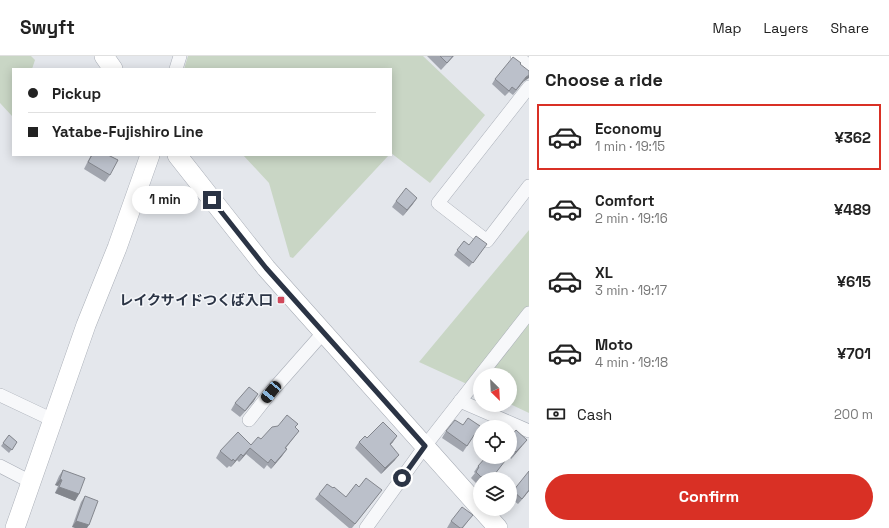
<!DOCTYPE html>
<meta charset="utf-8">
<style>
body{margin:0;font-family:"Space Grotesk","Noto Sans JP",sans-serif;background:#f6f6f6;color:#222;height:100vh;display:flex;flex-direction:column;font-size:15px;white-space:nowrap}
*{box-sizing:border-box;margin:0}
p{font-size:13px;color:#767676}
.icon{flex:none;width:22px;height:22px;fill:none;stroke:currentColor;stroke-width:2;stroke-linecap:round;stroke-linejoin:round}
.map{position:relative;flex:1;overflow:hidden}
.sheet{display:flex;flex-direction:column;background:#fff;width:360px}
.sheet>*{flex:none}
.top-card{position:absolute;left:12px;top:12px;width:380px;height:88px;border-radius:0px;box-shadow:0 2px 10px #0003;display:grid;align-content:center;height:88px;padding:0 16px;background:#fff}
.needle{width:26px;rotate:156deg}
.tools{position:absolute;left:473px;top:312px;display:grid;gap:8px}
.tools a{display:grid;place-items:center;width:44px;height:44px;border-radius:50%;background:#fff;box-shadow:0 2px 10px #0003;font-size:20px}
.end{position:absolute;width:18px;height:18px;margin:-9px;border:5px solid #2b3445;background:#fff;box-shadow:0 0 0 2px #fff}
.from{border-radius:50%}
.bubble{position:absolute;height:28px;border-radius:14px;background:#fff;box-shadow:0 2px 10px #0003;font-size:13px;font-weight:600;line-height:28px;text-align:center}
.car{position:absolute;width:12px;height:24px;margin:-12px -6px;border-radius:5px;box-shadow:0 0 3px 1px #0007;background:linear-gradient(#222 24%,#8ab4d8 0 40%,#222 0 76%,#8ab4d8 0 86%,#222 0)}
.top-card b{display:flex;align-items:center;gap:14px;height:38px;font-size:15px}
.top-card b+b{border-top:1px solid #e0e0e0}
.top-card i{width:10px;height:10px;background:#222}
ul{padding:0;list-style:none}
li{display:flex;align-items:center;gap:12px;height:66px;margin:0 8px 6px;padding:0 8px;border:2px solid transparent;border-radius:0px}
li div{flex:1}
li b{display:block;font-size:15px}
li em{font-style:normal;font-weight:600}
li.on{border-color:#d93025}
li>.icon{width:36px;height:36px;stroke-width:1.5}
h2{padding:0 16px;font-size:18px;line-height:48px}
.pay{display:flex;align-items:center;gap:10px;height:44px;padding:0 16px;font-size:15px}
.pay p{margin-inline-start:auto}
.button{display:flex;gap:8px;margin-top:auto;padding:8px 16px}
.button a{flex:1;height:46px;border-radius:24px;background:#d93025;color:#fff;font-size:16px;font-weight:600;line-height:46px;text-align:center}
header{display:flex;align-items:center;gap:24px;box-sizing:border-box;height:56px;padding:0 20px;background:#fff;border-bottom:1px solid #e0e0e0}
header strong{font-size:19px}
nav{display:flex;gap:22px;margin-inline-start:auto;font-size:14px}
main{display:flex;flex:1;min-height:0}
.map>svg:first-child{display:block}
.green{fill:#c9d6c5}
.lines{fill:none;stroke-linecap:round;stroke-linejoin:round}
.street-casing{stroke:#a9aeb7;stroke-width:14}
.secondary-casing{stroke:#a9aeb7;stroke-width:20}
.street{stroke:#f7f8fa;stroke-width:13}
.secondary{stroke:#fff;stroke-width:19}
.wall{fill:#a1a5ae}
.shaded-wall{fill:#83868d}
.building{fill:#bbc0ca;stroke:#83868d}
.route{stroke:#2b3445;stroke-width:5}
.poi-dot{fill:#d1495b;stroke:#f4f6f9;stroke-width:1.5}
.labels{text-anchor:middle;dominant-baseline:central;stroke-width:3;stroke-linejoin:round;paint-order:stroke}
.poi-label{font-size:14px;font-weight:bold;fill:#2b3445;stroke:#f4f6f9;text-anchor:end}
</style>
<header>
<strong>Swyft</strong>
<nav><a>Map</a><a>Layers</a><a>Share</a></nav>
</header>
<main>
<div class="map">
<svg width="529" height="472" viewBox="0 0 529 472">
<rect width="100%" height="100%" fill="#e4e7ec"/>
<g class="green">
<polygon points="0,0 31,0 35,4 32,13 13,13 12,60 0,47"/>
<polygon points="188,0 423,0 485,59 430,127 391,97 391,13 184,13"/>
<polygon points="243,99 389,99 293,202 290,201 269,127"/>
<polygon points="529,174 529,357 510,348 510,319 480,319 480,334 419,306"/>
</g>
<g class="lines">
<g class="street-casing">
<g id="street">
<polyline points="517,0 529,10"/>
<polyline points="176,13 180,0"/>
<polyline points="529,31 438,147 487,185 529,130"/>
<polyline points="0,339 53,364"/>
<polyline points="460,345 529,375"/>
<polyline points="249,364 271,336 323,277"/>
<polyline points="0,410 31,426"/>
<polyline points="366,472 425,390 529,257"/>
</g>
</g>
<g class="secondary-casing">
<g id="secondary">
<polyline points="104,0 113,13"/>
<polyline points="177,99 266,212 480,452"/>
<polyline points="481,453 498,472"/>
<polyline points="15,472 86,269 117,192 150,99"/>
</g>
</g>
<use href="#street" class="street"/>
<use href="#secondary" class="secondary"/>
</g>
<g class="wall">
<polygon points="427,0 454,0 441,14"/>
<polygon points="520,8 523,26 513,39 509,36 505,40 492,28 495,23"/>
<polygon points="91,99 108,99 110,119 105,126 84,113"/>
<polygon points="417,142 403,160 392,151 396,145"/>
<polygon points="464,185 469,189 487,188 469,211 454,199"/>
<polygon points="254,345 240,361 231,354 235,347"/>
<polygon points="463,369 480,370 463,396 442,382 446,375"/>
<polygon points="295,371 299,375 286,392 287,393 282,400 271,413 267,409 264,413 246,398 239,406 237,404 231,411 229,410 227,412 216,402 220,395 251,389 261,383"/>
<polygon points="9,379 17,386 9,397 1,390"/>
<polygon points="510,381 522,390 511,403 510,401"/>
<polygon points="367,382 393,386 390,389 395,404 381,418 355,392 359,386"/>
<polygon points="478,410 492,423 480,423 480,428 478,427 476,427 471,422 475,417 474,416"/>
<polygon points="63,414 79,438 75,445 55,437 58,430 55,429 59,420"/>
<polygon points="359,431 378,439 352,472 349,472 315,443 319,438 346,441"/>
<polygon points="513,435 529,435 518,448 510,442 510,440"/>
<polygon points="85,440 89,469 72,471 81,446"/>
<polygon points="451,465 468,465 463,472 447,472"/>
</g>
<g class="shaded-wall">
<polygon points="529,19 529,22 523,26 513,39 526,21"/>
<polygon points="417,142 413,148 403,160 407,154"/>
<polygon points="258,338 254,345 240,361 245,355"/>
<polygon points="397,380 393,386 386,393 390,388"/>
<polygon points="527,384 522,390 511,403 516,396"/>
<polygon points="250,392 246,398 239,406 243,400"/>
<polygon points="287,393 282,400 271,413 275,407"/>
<polygon points="241,398 237,404 231,411 235,405"/>
<polygon points="399,399 395,404 381,418 385,412"/>
<polygon points="482,420 478,427 476,427 481,421"/>
<polygon points="60,423 62,424 58,430 55,429"/>
<polygon points="59,431 79,438 75,445 55,437"/>
<polygon points="529,434 529,435 518,448 522,443"/>
<polygon points="76,465 89,469 87,472 75,472 72,471"/>
</g>
<g class="building">
<polygon points="440,0 453,0 447,7"/>
<polygon points="513,1 521,7 520,8 529,15 529,19 526,21 516,34 512,31 509,35 495,23"/>
<polygon points="92,99 108,99 118,104 110,119 88,106"/>
<polygon points="406,132 417,142 407,154 396,145"/>
<polygon points="476,180 487,188 473,207 457,194 464,185 469,189"/>
<polygon points="249,331 258,338 245,355 235,347"/>
<polygon points="287,359 298,368 295,371 299,375 285,392 287,393 275,407 271,403 268,407 250,392 243,400 241,398 235,405 233,403 232,405 220,395 238,376 251,389 258,381 261,383 272,371 278,370"/>
<polygon points="468,362 480,370 467,390 446,375 455,364 463,369"/>
<polygon points="383,366 397,380 390,388 399,399 385,412 359,386 365,380 367,382"/>
<polygon points="516,374 527,384 516,396 513,394 510,398 510,381"/>
<polygon points="9,379 17,386 12,394 3,387"/>
<polygon points="486,401 508,401 491,423 486,423 482,420 481,421 476,416 479,411 478,410"/>
<polygon points="63,414 85,422 79,438 59,431 62,424 60,423"/>
<polygon points="529,415 529,434 522,443 513,435"/>
<polygon points="366,422 382,434 355,468 319,438 327,428 333,432 334,431 346,441 356,428 359,431"/>
<polygon points="85,440 98,445 89,469 76,465"/>
<polygon points="462,451 473,459 462,472 460,472 451,465"/>
</g>
<g class="lines">
<polyline class="route" points="212,144 266,212 425,390 402,422"/>
</g>
<rect class="poi-dot" x="277" y="240" width="8" height="8" rx="2"/>
<g class="labels">
<g class="poi-label">
<text x="273" y="244">レイクサイドつくば入口</text>
</g>
</g>
</svg>
<div class="tools">
<a><svg class="needle" viewBox="-14 -14 28 28"><path d="M0-13l5 13h-10z" fill="#e53935"/><path d="M0 13l5-13h-10z" fill="#767676"/></svg></a>
<a><svg class="icon" aria-label="locate" viewBox="0 0 24 24"><circle cx="12" cy="12" r="6"/><path d="M12 2v4M12 18v4M2 12h4M18 12h4"/></svg></a>
<a><svg class="icon" aria-label="layers" viewBox="0 0 24 24"><path d="M12 4l9 5-9 5-9-5zM3 14l9 5 9-5"/></svg></a>
</div>
<i class="end from" style="left:402px;top:422px"></i>
<i class="end" style="left:212px;top:144px"></i>
<div class="bubble" style="left:132px;top:130px;width:66px">1 min</div>
<i class="car" style="left:271px;top:336px;rotate:219deg"></i>
<div class="top-card">
<b><i class="from"></i>Pickup</b>
<b><i></i>Yatabe-Fujishiro Line</b>
</div>
</div>
<section class="sheet">
<h2>Choose a ride</h2>
<ul>
<li class="on"><svg class="icon" aria-label="car" viewBox="0 0 24 24"><path d="M5 17H2v-5l4-1 3-4h7l3 4 3 1v5h-3M9 17h6M6 11h13"/><circle cx="7" cy="17" r="2"/><circle cx="17" cy="17" r="2"/></svg><div><b>Economy</b><p>1 min · 19:15</p></div><em>¥362</em></li>
<li><svg class="icon" aria-label="car" viewBox="0 0 24 24"><path d="M5 17H2v-5l4-1 3-4h7l3 4 3 1v5h-3M9 17h6M6 11h13"/><circle cx="7" cy="17" r="2"/><circle cx="17" cy="17" r="2"/></svg><div><b>Comfort</b><p>2 min · 19:16</p></div><em>¥489</em></li>
<li><svg class="icon" aria-label="car" viewBox="0 0 24 24"><path d="M5 17H2v-5l4-1 3-4h7l3 4 3 1v5h-3M9 17h6M6 11h13"/><circle cx="7" cy="17" r="2"/><circle cx="17" cy="17" r="2"/></svg><div><b>XL</b><p>3 min · 19:17</p></div><em>¥615</em></li>
<li><svg class="icon" aria-label="car" viewBox="0 0 24 24"><path d="M5 17H2v-5l4-1 3-4h7l3 4 3 1v5h-3M9 17h6M6 11h13"/><circle cx="7" cy="17" r="2"/><circle cx="17" cy="17" r="2"/></svg><div><b>Moto</b><p>4 min · 19:18</p></div><em>¥701</em></li>
</ul>
<div class="pay"><svg class="icon" aria-label="cash" viewBox="0 0 24 24"><path d="M3 7h18v10H3z"/><circle cx="12" cy="12" r="2"/></svg>Cash<p>200 m</p></div>
<div class="button"><a>Confirm</a></div>
</section>
</main>
